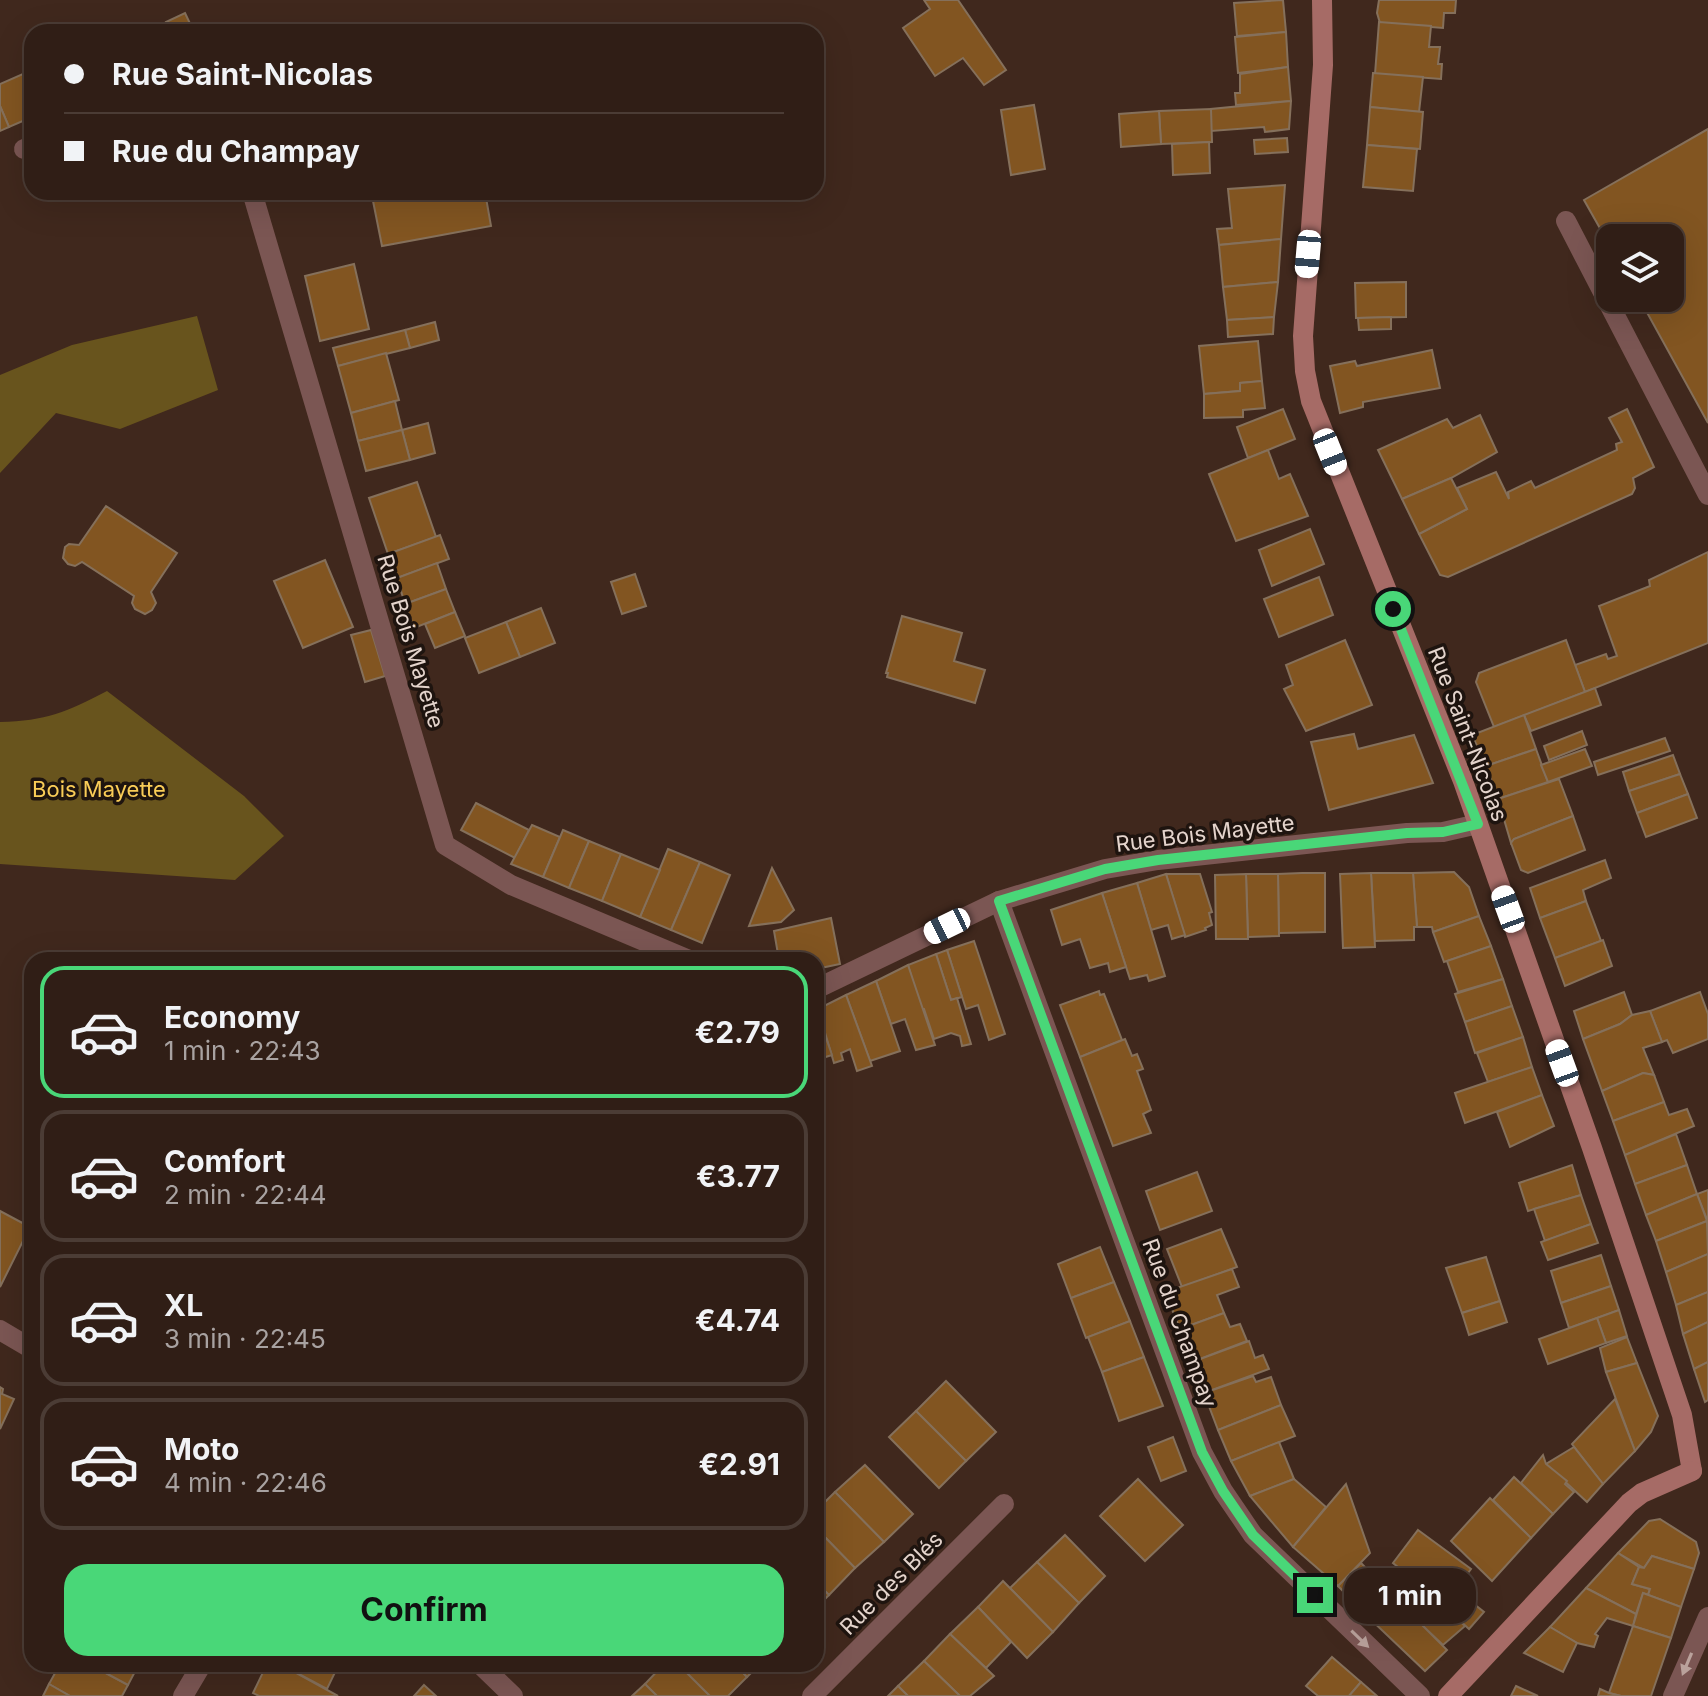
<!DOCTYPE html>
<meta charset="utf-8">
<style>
body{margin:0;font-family:Inter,sans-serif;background:#38271f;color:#f1f3f6;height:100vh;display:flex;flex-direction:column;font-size:30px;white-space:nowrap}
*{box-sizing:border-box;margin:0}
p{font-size:26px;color:#a8a2a1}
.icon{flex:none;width:44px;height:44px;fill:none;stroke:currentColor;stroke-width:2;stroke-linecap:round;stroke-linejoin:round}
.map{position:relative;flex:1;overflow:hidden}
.drawer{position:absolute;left:24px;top:952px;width:800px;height:720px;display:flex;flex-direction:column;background:#301e16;border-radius:24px;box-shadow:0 8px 32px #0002,0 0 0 2px #4b3c35}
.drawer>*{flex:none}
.banner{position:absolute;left:24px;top:24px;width:800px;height:176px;border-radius:24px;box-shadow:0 8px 32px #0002,0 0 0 2px #4b3c35;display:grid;align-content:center;height:176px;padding:0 40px;background:#301e16}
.controls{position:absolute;left:1596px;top:224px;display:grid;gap:16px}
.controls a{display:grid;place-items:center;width:88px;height:88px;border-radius:16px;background:#301e16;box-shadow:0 8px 32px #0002,0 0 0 2px #4b3c35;font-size:40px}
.end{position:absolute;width:36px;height:36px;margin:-18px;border:10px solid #49d778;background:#111;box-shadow:0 0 0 4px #111}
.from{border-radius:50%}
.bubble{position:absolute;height:56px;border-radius:24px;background:#301e16;box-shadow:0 8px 32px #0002,0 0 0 2px #4b3c35;font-size:26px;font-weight:700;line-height:56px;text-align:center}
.car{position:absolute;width:24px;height:48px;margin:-24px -12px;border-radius:10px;box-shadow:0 0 6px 2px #0007;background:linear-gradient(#fff 24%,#345 0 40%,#fff 0 76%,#345 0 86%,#fff 0)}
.banner b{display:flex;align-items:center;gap:28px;height:76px;font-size:30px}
.banner b+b{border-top:2px solid #4b3c35}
.banner i{width:20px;height:20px;background:#f1f3f6}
ul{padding:14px 0 0;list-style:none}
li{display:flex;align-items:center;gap:24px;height:132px;margin:0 16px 12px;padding:0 24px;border:4px solid #4b3c35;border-radius:24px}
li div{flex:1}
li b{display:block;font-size:30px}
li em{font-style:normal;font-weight:700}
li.current{border-color:#49d778}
li>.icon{width:72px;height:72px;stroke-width:1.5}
.button{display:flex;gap:16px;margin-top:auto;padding:16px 40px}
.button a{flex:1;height:92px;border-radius:24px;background:#49d778;color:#111;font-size:32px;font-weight:700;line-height:92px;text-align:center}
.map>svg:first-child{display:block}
.green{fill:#68541d}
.building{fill:#825521;stroke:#85705b;stroke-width:2}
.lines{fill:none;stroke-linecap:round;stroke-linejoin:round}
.lane{stroke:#7b5653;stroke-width:20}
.street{stroke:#7b5653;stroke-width:20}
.secondary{stroke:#a66b66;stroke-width:20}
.oneway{fill:#baa29c}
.route{stroke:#49d778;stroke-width:10}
.labels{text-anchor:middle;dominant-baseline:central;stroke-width:7;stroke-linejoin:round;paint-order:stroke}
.street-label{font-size:22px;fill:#e4d4cc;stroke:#1e140f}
.park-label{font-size:22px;fill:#f9cc57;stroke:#1e140f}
</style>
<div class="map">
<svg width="1708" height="1696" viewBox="0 0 1708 1696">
<rect width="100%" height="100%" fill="#40281d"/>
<g class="green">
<polygon points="197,316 218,390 120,429 56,413 0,473 0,375 72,345"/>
<path d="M107 691 244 796 284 836 235 880 0 864V722C46 721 67 712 107 691Z"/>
</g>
<g class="building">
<polygon points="924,0 958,0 1006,70 984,85 963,58 935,76 903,28 930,9"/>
<polygon points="1283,0 1286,32 1237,36 1234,3"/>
<polygon points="1379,0 1456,0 1455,13 1444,13 1443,28 1380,23 1377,13"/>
<polygon points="185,13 194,32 171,32 166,22"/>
<polygon points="1379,22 1431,26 1429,47 1440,47 1438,64 1442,64 1441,79 1375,74"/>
<polygon points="1286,32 1288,67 1238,73 1235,37"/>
<polygon points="1288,67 1291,101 1236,105 1235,93 1240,93 1240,74"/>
<polygon points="32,70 32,117 9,127 0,106 0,84"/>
<polygon points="1373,73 1423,77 1419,112 1370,107"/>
<polygon points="1291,101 1289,129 1265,132 1264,127 1211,131 1211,109"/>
<polygon points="1034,105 1045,169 1011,175 1001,110"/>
<polygon points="0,106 9,127 0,131"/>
<polygon points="1370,107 1423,112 1420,149 1367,145"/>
<polygon points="1211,109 1212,142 1161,144 1159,111"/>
<polygon points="1159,111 1161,144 1121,147 1119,114"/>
<polygon points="1708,129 1708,423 1639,298 1670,298 1670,238 1610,238 1610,246 1584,200"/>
<polygon points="1287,138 1288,152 1255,154 1254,140"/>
<polygon points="1209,142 1210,173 1173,175 1172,144"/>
<polygon points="1367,145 1417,149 1413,191 1363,187"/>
<polygon points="1285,185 1281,239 1219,245 1217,229 1232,228 1228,189"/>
<polygon points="419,192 485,192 491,226 382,246 373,201"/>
<polygon points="1281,239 1278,282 1223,287 1219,245"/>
<polygon points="354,264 369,329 320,341 305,276"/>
<polygon points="1278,282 1274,317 1227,320 1223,287"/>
<polygon points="1406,282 1406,317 1356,318 1355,283"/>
<polygon points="1274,317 1273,334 1228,337 1227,320"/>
<polygon points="1391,317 1391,329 1359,330 1358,318"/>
<polygon points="435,322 439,340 410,348 405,330"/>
<polygon points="405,330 410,348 338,366 333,348"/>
<polygon points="1258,341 1262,381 1240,383 1240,391 1204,394 1199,346"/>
<polygon points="1432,350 1440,388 1363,402 1363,407 1340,413 1330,366 1355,361 1357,366"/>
<polygon points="386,353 399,400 351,413 338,366"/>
<polygon points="1262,381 1265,408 1243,410 1243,417 1204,418 1204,394 1240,391 1240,383"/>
<polygon points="395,401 402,430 358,441 351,413"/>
<polygon points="1283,409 1295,439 1248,458 1237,427"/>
<polygon points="1627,409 1654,467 1633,478 1635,488 1632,494 1448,577 1440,575 1419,534 1467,509 1457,488 1496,472 1509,499 1508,492 1531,481 1535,488 1617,450 1616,444 1622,442 1609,418"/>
<polygon points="1480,415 1497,452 1451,478 1402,499 1378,450 1447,419 1453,428"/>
<polygon points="428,423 435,453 410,460 402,430"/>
<polygon points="402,430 410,460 366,471 358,441"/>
<polygon points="1268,450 1279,479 1290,474 1308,516 1236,541 1209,474"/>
<polygon points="1451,478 1467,509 1419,534 1402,499"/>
<polygon points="417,482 436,537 388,554 369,498"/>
<polygon points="106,506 177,553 151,592 156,603 152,610 145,614 135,609 132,603 134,596 82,562 75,566 68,564 63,558 65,547 69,544 79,545"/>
<polygon points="1310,529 1324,564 1272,586 1259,550"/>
<polygon points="440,535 449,559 397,578 388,554"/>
<polygon points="1708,552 1708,643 1585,692 1575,665 1606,654 1608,659 1617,656 1599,606 1650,586 1649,580"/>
<polygon points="325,560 353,627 303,648 274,581"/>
<polygon points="437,563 446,589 405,604 397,578"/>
<polygon points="635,574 646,606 622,614 611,582"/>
<polygon points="1319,577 1333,615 1279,637 1264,599"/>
<polygon points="446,589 455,612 414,628 405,604"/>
<polygon points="541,608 555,643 520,657 506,622"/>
<polygon points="455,612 465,636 435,648 425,624"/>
<polygon points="902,616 962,633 954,661 985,670 975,703 887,677 888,673 886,673"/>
<polygon points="506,622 520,657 479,673 465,638"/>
<polygon points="371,630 385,676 365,682 351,635"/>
<polygon points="1345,640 1372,705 1306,731 1284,689 1293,685 1286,665"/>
<polygon points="1566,640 1585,692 1494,727 1476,682 1479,673"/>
<polygon points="1595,688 1601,705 1531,731 1524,715"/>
<polygon points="1524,715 1536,749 1486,766 1472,735"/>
<polygon points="1582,731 1587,745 1549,760 1544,746"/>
<polygon points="1354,734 1358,749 1414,735 1433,783 1329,810 1311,742"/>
<polygon points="1665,738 1670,751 1598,775 1594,762"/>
<polygon points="1536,749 1548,782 1498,799 1486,766"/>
<polygon points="1585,749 1592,766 1548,782 1541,765"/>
<polygon points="1673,755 1680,774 1629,791 1623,772"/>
<polygon points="1680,774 1688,794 1637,813 1629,791"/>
<polygon points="1559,779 1573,816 1514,839 1511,843 1498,799"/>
<polygon points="1688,794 1697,818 1646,837 1637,813"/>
<polygon points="476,803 529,830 515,858 461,830"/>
<polygon points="1573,816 1585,850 1528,873 1521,870 1511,843 1514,839"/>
<polygon points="532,825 560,837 543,877 511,864"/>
<polygon points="563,830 589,841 569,888 543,877"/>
<polygon points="589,841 621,854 602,901 569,888"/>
<polygon points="668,849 700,862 671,930 640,917"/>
<polygon points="621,854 660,870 640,917 602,901"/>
<polygon points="1605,860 1611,878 1583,890 1586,901 1540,918 1530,888"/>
<polygon points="700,862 730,875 702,943 671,930"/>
<polygon points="772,868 794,910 781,922 749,926"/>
<polygon points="1454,872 1469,887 1479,916 1433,932 1432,927 1417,927 1413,873"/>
<polygon points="1302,873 1325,873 1325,932 1279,933 1278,874"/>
<polygon points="1371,873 1413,873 1417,927 1414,927 1414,940 1375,941"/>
<polygon points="1371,873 1375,947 1343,948 1340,874"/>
<polygon points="1166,874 1200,874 1212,912 1209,913 1212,925 1205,928 1206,930 1185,937"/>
<polygon points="1166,874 1185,935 1172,939 1168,925 1151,930 1137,883"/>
<polygon points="1246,874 1278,874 1279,936 1248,937"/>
<polygon points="1246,874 1248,939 1216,939 1215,875"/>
<polygon points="1137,883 1165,976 1149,981 1147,975 1130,979 1102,893"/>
<polygon points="1102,893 1126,967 1110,972 1108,963 1090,968 1080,939 1062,945 1051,910"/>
<polygon points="1586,901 1601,941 1555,958 1540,918"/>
<polygon points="1479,916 1491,946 1444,962 1433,932"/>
<polygon points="831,918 840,964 816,969 816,960 779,960 774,931"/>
<polygon points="1603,940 1612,966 1565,986 1555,958"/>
<polygon points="974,941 1005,1034 989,1040 978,1005 966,1009 947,950"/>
<polygon points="1491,946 1503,979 1458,992 1447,961"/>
<polygon points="947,950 962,997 951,1000 936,954"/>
<polygon points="936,954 951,1000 957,998 971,1044 962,1046 960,1036 951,1033 934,1039 924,1009 921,1009 908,965"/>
<polygon points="908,965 935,1045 916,1050 905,1019 891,1024 876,981"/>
<polygon points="1503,979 1512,1006 1465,1022 1455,994"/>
<polygon points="876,981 900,1051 870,1061 846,995"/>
<polygon points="1099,991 1100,995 1104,994 1122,1040 1080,1057 1060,1005"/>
<polygon points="1624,992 1632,1015 1620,1024 1583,1039 1574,1011"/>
<polygon points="1700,992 1708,1014 1708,1039 1673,1053 1667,1040 1662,1042 1650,1011"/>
<polygon points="846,995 872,1066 857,1071 850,1049 841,1053 843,1060 834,1063 818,1009"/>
<polygon points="1512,1006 1523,1037 1475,1053 1465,1022"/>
<polygon points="816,1009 832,1055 816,1060"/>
<polygon points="1650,1011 1662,1042 1643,1048 1654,1075 1643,1073 1602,1091 1583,1039 1620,1024 1632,1015"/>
<polygon points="1523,1037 1532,1067 1488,1082 1477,1053"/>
<polygon points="1125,1039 1132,1056 1137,1054 1143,1069 1137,1071 1151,1110 1143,1114 1151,1133 1113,1146 1080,1057"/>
<polygon points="1532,1067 1542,1095 1465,1123 1455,1093"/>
<polygon points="1643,1073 1654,1075 1664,1102 1613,1121 1602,1091"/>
<polygon points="1542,1095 1554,1126 1510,1147 1497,1112"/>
<polygon points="1664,1102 1669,1115 1687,1109 1694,1126 1625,1155 1613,1121"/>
<polygon points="1676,1134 1687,1165 1635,1184 1625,1155"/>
<polygon points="1572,1165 1581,1195 1528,1211 1519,1183"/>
<polygon points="1687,1165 1697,1194 1646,1215 1635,1184"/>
<polygon points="1197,1172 1212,1211 1160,1230 1146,1191"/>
<polygon points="1708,1190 1708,1222 1697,1194"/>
<polygon points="1697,1194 1707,1221 1656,1241 1646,1215"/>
<polygon points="1581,1195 1591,1224 1545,1241 1534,1209"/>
<polygon points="0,1211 30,1227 0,1287"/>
<polygon points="1707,1221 1708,1254 1666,1272 1656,1241"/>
<polygon points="1591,1224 1598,1243 1548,1260 1541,1242"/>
<polygon points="1221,1229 1237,1267 1182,1287 1167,1249"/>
<polygon points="1100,1247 1114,1282 1071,1298 1058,1264"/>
<polygon points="1708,1254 1708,1292 1676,1305 1666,1272"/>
<polygon points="1601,1255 1611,1286 1561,1303 1551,1271"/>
<polygon points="1486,1257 1500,1301 1462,1313 1446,1268"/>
<polygon points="1232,1269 1239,1287 1217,1295 1224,1313 1180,1329 1165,1292"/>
<polygon points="1114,1282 1130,1321 1086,1338 1071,1298"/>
<polygon points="1611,1286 1619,1310 1569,1328 1561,1303"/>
<polygon points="1708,1292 1708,1322 1683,1334 1676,1305"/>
<polygon points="1500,1301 1507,1322 1469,1335 1462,1313"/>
<polygon points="1619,1310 1627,1336 1606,1343 1597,1318"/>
<polygon points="1224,1313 1230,1327 1240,1324 1247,1341 1192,1362 1180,1329"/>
<polygon points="1597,1318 1606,1343 1548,1364 1539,1339"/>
<polygon points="1130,1321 1144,1357 1102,1372 1088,1337"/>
<polygon points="1708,1322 1708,1362 1694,1369 1683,1334"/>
<polygon points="1627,1337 1637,1363 1606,1372 1600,1348"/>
<polygon points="1249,1341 1255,1358 1263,1355 1269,1369 1204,1393 1192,1362"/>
<polygon points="1144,1357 1163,1406 1119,1421 1102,1372"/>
<polygon points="1708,1362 1708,1400 1705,1402 1694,1369"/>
<polygon points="1637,1363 1658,1416 1651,1432 1635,1451 1606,1372"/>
<polygon points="1253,1376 1256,1382 1271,1377 1281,1405 1218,1430 1204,1393"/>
<polygon points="946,1381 996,1432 966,1461 916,1411"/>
<polygon points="0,1387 3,1389 2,1394 14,1399 0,1429"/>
<polygon points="1615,1399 1635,1451 1603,1484 1572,1444"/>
<polygon points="1281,1405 1295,1436 1231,1461 1218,1430"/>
<polygon points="916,1411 966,1461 939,1488 889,1437"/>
<polygon points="1173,1437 1186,1471 1161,1481 1148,1447"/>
<polygon points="1279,1442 1294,1479 1250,1496 1231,1461"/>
<polygon points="1574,1447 1603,1484 1587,1502 1546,1464"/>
<polygon points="1543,1455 1546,1464 1567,1481 1565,1484 1574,1492 1553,1514 1521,1483"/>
<polygon points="865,1465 913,1514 884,1542 835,1492"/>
<polygon points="1514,1477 1553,1514 1531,1538 1493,1500"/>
<polygon points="1138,1479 1183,1525 1145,1561 1100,1516"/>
<polygon points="1294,1479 1326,1507 1293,1547 1250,1496"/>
<polygon points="1346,1484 1370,1553 1338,1586 1293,1547"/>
<polygon points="835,1492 884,1542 855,1568 816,1528 816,1511"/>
<polygon points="1490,1498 1531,1538 1492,1581 1451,1541"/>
<polygon points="1660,1519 1696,1542 1699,1553 1694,1569 1652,1556 1644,1568 1618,1553 1649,1521"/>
<polygon points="816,1528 855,1568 829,1595 816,1582"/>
<polygon points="1418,1530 1471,1569 1457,1588 1436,1574 1424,1588 1393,1563"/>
<polygon points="1065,1535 1105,1576 1079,1603 1037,1562"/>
<polygon points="1618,1553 1639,1567 1632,1584 1650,1589 1648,1595 1643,1593 1636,1614 1586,1588"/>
<polygon points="1652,1556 1694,1569 1681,1607 1648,1595 1650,1589 1632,1584 1639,1567 1644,1568"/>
<polygon points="1037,1562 1079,1603 1053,1632 1010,1588"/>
<polygon points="1361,1563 1389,1592 1367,1616 1338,1586"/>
<polygon points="1436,1574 1484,1612 1469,1629 1424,1588"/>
<polygon points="1003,1581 1053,1632 1027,1658 978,1607"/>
<polygon points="816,1582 829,1595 816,1608"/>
<polygon points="1424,1588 1465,1626 1443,1645 1405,1609"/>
<polygon points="1586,1588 1636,1614 1633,1626 1607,1618 1595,1634 1598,1636 1594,1647 1577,1643 1550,1627"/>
<polygon points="1389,1592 1447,1650 1425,1671 1367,1616"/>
<polygon points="1643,1593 1681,1607 1671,1638 1633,1626"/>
<polygon points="978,1607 1011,1642 986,1668 950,1634"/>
<polygon points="1633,1626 1671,1638 1651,1696 1621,1696 1609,1693"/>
<polygon points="1550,1627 1577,1643 1563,1672 1524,1653"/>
<polygon points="950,1634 994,1676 970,1696 960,1696 924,1661"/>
<polygon points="1332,1657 1361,1682 1349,1696 1318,1696 1306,1686"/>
<polygon points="924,1661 960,1696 908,1696 898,1686"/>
<polygon points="60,1664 89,1664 128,1685 122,1696 70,1696 49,1684"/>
<polygon points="89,1664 139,1664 128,1685"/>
<polygon points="267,1664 280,1664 338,1696 259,1696 253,1693"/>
<polygon points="280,1664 339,1664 327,1689"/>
<polygon points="664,1664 678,1664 710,1696 657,1696 645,1684"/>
<polygon points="678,1664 735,1664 747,1677 728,1696 710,1696"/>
<polygon points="735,1664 760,1664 747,1677"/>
<polygon points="1361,1682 1377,1696 1349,1696"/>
<polygon points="49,1684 70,1696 43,1696"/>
<polygon points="645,1684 657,1696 632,1696"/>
<polygon points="424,1685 436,1696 414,1696"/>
<polygon points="898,1686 908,1696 888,1696"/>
<polygon points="1516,1686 1538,1696 1511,1696"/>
<polygon points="1600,1689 1609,1693 1621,1696 1598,1696"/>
</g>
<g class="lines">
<polyline class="lane" points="1566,221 1708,495"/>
<g class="street">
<polyline points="24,149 32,147"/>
<polyline points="252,192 445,845 511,885 689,960"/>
<polyline points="999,901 1202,1452 1223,1491 1253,1535 1420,1696"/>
<polyline points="816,989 999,901 1105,869 1158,860 1407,833 1443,832 1478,824"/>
<polyline points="0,1330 32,1349"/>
<polyline points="480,1664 513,1696"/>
<polyline points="183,1696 202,1664"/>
<polyline points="812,1696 1004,1504"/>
<polyline points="1673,1696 1708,1617"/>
</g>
<g class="secondary">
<polyline points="1322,0 1323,65 1303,336 1305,371 1311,401 1463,781 1592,1148 1682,1415 1692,1471"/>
<polyline points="1448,1696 1629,1503 1642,1493 1692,1471"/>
</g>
</g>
<defs><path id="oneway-solid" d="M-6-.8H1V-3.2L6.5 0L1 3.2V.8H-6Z" transform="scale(2)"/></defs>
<g class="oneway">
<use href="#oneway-solid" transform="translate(1360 1639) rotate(44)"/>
<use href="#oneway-solid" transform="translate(1687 1664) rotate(113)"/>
</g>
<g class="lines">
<polyline class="route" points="1315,1595 1253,1535 1223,1491 1202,1452 999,901 1105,869 1158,860 1407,833 1443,832 1478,824 1393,609"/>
</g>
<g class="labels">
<g class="street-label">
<text transform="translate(411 641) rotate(73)">Rue Bois Mayette</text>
<text transform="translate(1468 734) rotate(69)">Rue Saint-Nicolas</text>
<text transform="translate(1205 833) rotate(-7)">Rue Bois Mayette</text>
<text transform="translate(1180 1323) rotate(70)">Rue du Champay</text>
<text transform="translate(891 1583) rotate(-45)">Rue des Blés</text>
</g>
<g class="park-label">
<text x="99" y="789">Bois Mayette</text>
</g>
</g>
</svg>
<div class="controls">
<a><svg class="icon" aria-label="layers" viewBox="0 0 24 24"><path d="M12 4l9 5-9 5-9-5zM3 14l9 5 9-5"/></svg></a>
</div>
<i class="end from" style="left:1393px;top:609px"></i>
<i class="end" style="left:1315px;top:1595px"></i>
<div class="bubble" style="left:1344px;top:1568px;width:132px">1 min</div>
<i class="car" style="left:1308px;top:254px;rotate:185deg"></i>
<i class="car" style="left:1330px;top:452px;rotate:158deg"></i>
<i class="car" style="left:1508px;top:909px;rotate:340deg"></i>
<i class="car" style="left:947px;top:926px;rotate:244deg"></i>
<i class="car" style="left:1562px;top:1063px;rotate:340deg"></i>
<div class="banner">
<b><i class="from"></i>Rue Saint-Nicolas</b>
<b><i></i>Rue du Champay</b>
</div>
<section class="drawer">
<ul>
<li class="current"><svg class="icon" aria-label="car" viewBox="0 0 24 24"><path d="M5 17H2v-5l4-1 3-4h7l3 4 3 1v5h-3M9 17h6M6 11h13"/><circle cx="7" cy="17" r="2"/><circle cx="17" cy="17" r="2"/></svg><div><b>Economy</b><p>1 min · 22:43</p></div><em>€2.79</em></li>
<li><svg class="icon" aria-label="car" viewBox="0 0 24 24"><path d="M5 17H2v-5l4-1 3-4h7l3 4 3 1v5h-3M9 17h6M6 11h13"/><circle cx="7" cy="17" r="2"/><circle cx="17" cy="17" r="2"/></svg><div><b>Comfort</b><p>2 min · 22:44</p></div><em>€3.77</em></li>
<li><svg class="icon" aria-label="car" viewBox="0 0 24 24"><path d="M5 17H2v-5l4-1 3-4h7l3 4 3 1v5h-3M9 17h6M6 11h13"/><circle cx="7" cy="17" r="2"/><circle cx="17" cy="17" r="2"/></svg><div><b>XL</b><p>3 min · 22:45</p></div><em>€4.74</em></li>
<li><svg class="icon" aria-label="car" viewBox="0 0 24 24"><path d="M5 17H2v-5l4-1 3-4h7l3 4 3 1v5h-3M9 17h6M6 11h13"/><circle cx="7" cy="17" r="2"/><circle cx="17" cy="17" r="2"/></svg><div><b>Moto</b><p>4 min · 22:46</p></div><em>€2.91</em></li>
</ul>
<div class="button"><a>Confirm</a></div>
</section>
</div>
